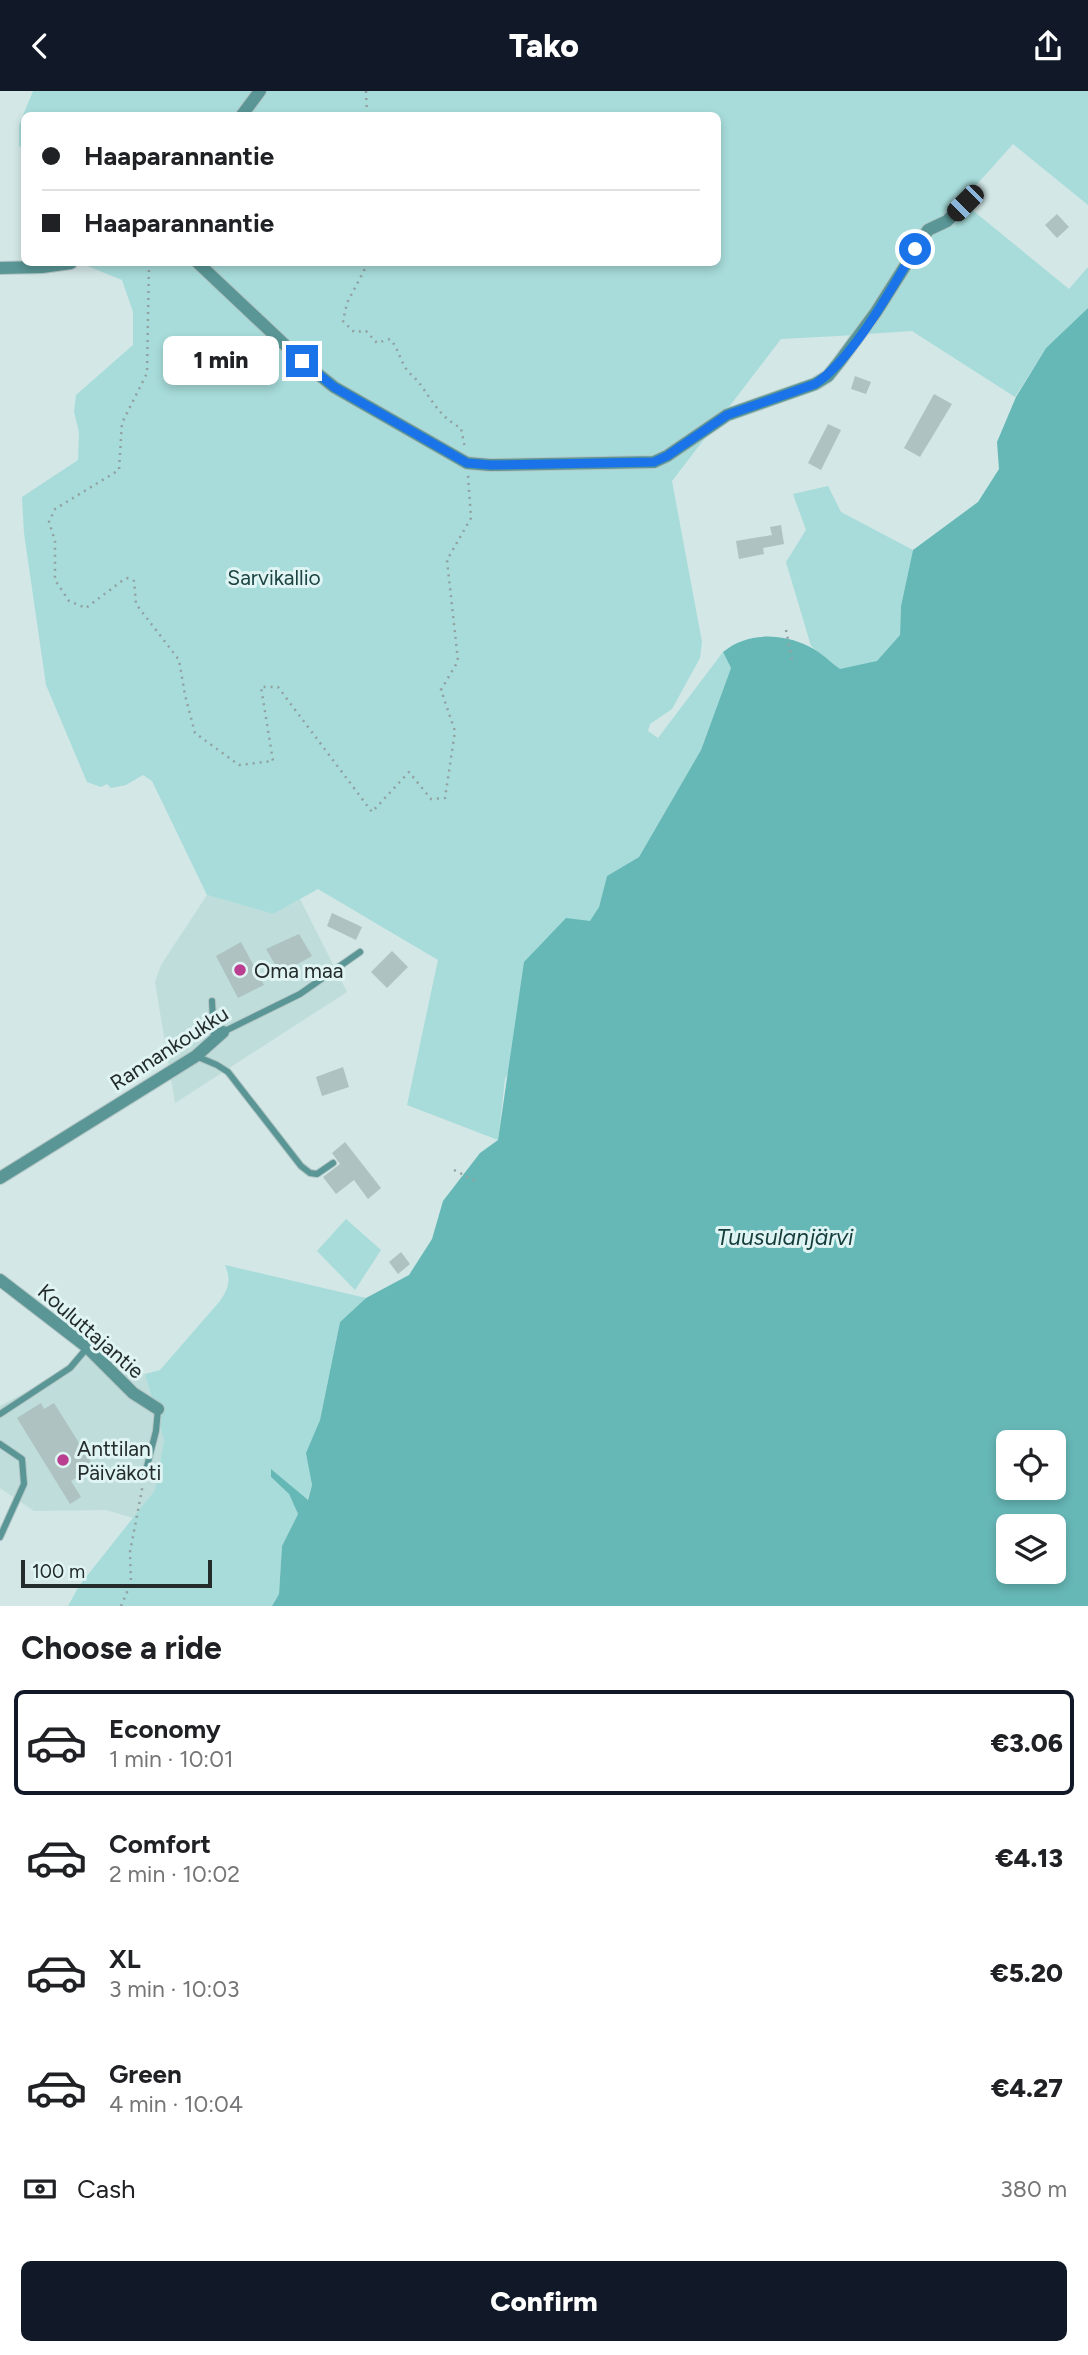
<!DOCTYPE html>
<meta charset="utf-8">
<style>
body{margin:0;font-family:Figtree,sans-serif;background:#f2f2f2;color:#202124;height:100vh;display:flex;flex-direction:column;font-size:26px;white-space:nowrap}
*{box-sizing:border-box;margin:0}
p{font-size:23px;color:#757577}
.icon{flex:none;width:38px;height:38px;fill:none;stroke:currentColor;stroke-width:2;stroke-linecap:round;stroke-linejoin:round}
.map{position:relative;height:1515px;overflow:hidden}
.drawer{display:flex;flex-direction:column;background:#fff;flex:1}
.drawer>*{flex:none}
.hud{position:absolute;left:21px;top:21px;width:700px;height:154px;border-radius:10px;box-shadow:0 4px 10px #0003;display:grid;align-content:center;height:154px;padding:0 21px;background:#fff}
.tools{position:absolute;left:996px;top:1339px;display:grid;gap:14px}
.tools a{display:grid;place-items:center;width:70px;height:70px;border-radius:10px;background:#fff;box-shadow:0 4px 10px #0003;font-size:35px}
.scale{position:absolute;left:21px;bottom:18px;width:191px;box-sizing:border-box;padding-left:7px;border:4px solid #232b2b;border-top:0;font-size:19px;line-height:24px;white-space:nowrap;color:#232b2b;-webkit-text-stroke:5px #dff4f3;paint-order:stroke}
.end{position:absolute;width:32px;height:32px;margin:-16px;border:9px solid #1a73e8;background:#fff;box-shadow:0 0 0 4px #fff}
.from{border-radius:50%}
.bubble{position:absolute;height:49px;border-radius:10px;background:#fff;box-shadow:0 4px 10px #0003;font-size:23px;font-weight:800;line-height:49px;text-align:center}
.car{position:absolute;width:21px;height:42px;margin:-21px -10px;border-radius:9px;box-shadow:0 0 5px 2px #0007;background:linear-gradient(#222 24%,#8ab4d8 0 40%,#222 0 76%,#8ab4d8 0 86%,#222 0)}
.hud b{display:flex;align-items:center;gap:24px;height:66px;font-size:26px}
.hud b+b{border-top:2px solid #e0e0e0}
.hud i{width:18px;height:18px;background:#202124}
ul{padding:0;list-style:none}
li{display:flex;align-items:center;gap:21px;height:105px;margin:0 14px 10px;padding:0 7px;border:4px solid transparent;border-radius:10px}
li div{flex:1}
li b{display:block;font-size:26px}
li em{font-style:normal;font-weight:800}
li.current{border-color:#111827}
li>.icon{width:63px;height:63px;stroke-width:1.5}
h2{padding:0 21px;font-size:32px;line-height:84px}
.pay{display:flex;align-items:center;gap:18px;height:77px;padding:0 21px;font-size:26px}
.pay p{margin-inline-start:auto}
.cta{display:flex;gap:14px;margin-top:auto;padding:14px 21px}
.cta a{flex:1;height:80px;border-radius:10px;background:#111827;color:#fff;font-size:28px;font-weight:800;line-height:80px;text-align:center}
header{display:flex;justify-content:space-between;align-items:center;height:91px;padding:0 21px;background:#111827;color:#fff;font-size:32px;font-weight:800}
.map>svg:first-child{display:block}
.built{fill:#bfdddb}
.green{fill:#a7dcda}
.water{fill:#66b8b7;fill-rule:evenodd}
.building{fill:#adc2c1}
.lines{fill:none;stroke-linecap:round;stroke-linejoin:round}
.lane-casing{stroke:#b2c5c4;stroke-width:8}
.street-casing{stroke:#b2c5c4;stroke-width:14}
.path{stroke:#91a1a1;stroke-width:2.5;stroke-dasharray:2 5;stroke-linecap:butt}
.lane{stroke:#599695;stroke-width:6}
.street{stroke:#599695;stroke-width:12}
.route{stroke:#1a73e8;stroke-width:9}
.poi-dot{fill:#ba3f90;stroke:#dff4f3;stroke-width:2.5}
.labels{text-anchor:middle;dominant-baseline:central;stroke-width:6;stroke-linejoin:round;paint-order:stroke}
.park-label{font-size:21px;fill:#1c4342;stroke:#dff4f3}
.poi-label{font-size:21px;fill:#232b2b;stroke:#dff4f3;text-anchor:start}
.street-label{font-size:21px;fill:#232b2b;stroke:#dff4f3}
.water-label{font-size:23px;font-style:italic;fill:#153d3c;stroke:#dff4f3}
</style>
<header><svg class="icon" aria-label="back" viewBox="0 0 24 24"><path d="M15 5l-7 7 7 7"/></svg>Tako<svg class="icon" aria-label="share" viewBox="0 0 24 24"><path d="M12 15V3M7 8l5-5 5 5M5 13v7h14v-7"/></svg></header>
<div class="map">
<svg width="1088" height="1515" viewBox="0 0 1088 1515">
<rect width="100%" height="100%" fill="#d2e7e6"/>
<g class="built">
<polygon points="207,804 273,823 300,808 347,901 175,1012 155,891 161,874"/>
<polygon points="100,1250 135,1278 145,1283 164,1349 155,1399 133,1427 106,1419 34,1420 0,1397 0,1315 41,1293"/>
</g>
<g class="green">
<polygon points="33,0 1088,0 1088,114 1013,53 962,110 926,137 856,244 781,248 672,390 702,551 700,567 672,618 650,633 648,640 658,647 723,561 731,577 701,659 639,766 607,785 599,816 505,988 498,1049 407,1014 438,869 318,798 273,823 207,804 152,690 143,684 126,694 111,697 107,693 101,696 87,691 46,594 24,442 22,406 78,369 79,341 74,321 76,304 133,254 133,221 122,189 80,172 718,172 718,24 24,24 24,58 19,55 19,34"/>
<polygon points="971,118 1069,198 1088,176 1088,217 1046,257 1015,306 912,240 866,243 931,141"/>
<polygon points="828,395 841,421 913,459 901,515 900,544 877,571 840,579 811,555 786,471 806,439 793,403"/>
<polygon points="346,1128 381,1159 355,1199 317,1160"/>
<path d="M225 1174 366 1207 340 1231 320 1329 307 1362 312 1394 307 1410 272 1379 271 1386 289 1403 298 1423 282 1455 279 1503 272 1515H68L79 1495 155 1399 164 1349 145 1283 160 1279 220 1210C229 1197 231 1188 225 1174Z"/>
</g>
<path class="water" d="M1088 217V1515H272L279 1503 282 1455 298 1423 289 1403 271 1386V1378L308 1409 312 1394 306 1362 320 1329 340 1231 366 1207 409 1184 432 1148 443 1110 480 1062 498 1049 524 871 566 827 590 830 599 816 607 785 639 766 701 659 731 577 723 561C747 541 781 542 808 555 820 560 830 571 840 578L877 570 900 544 901 515 913 459 978 411 999 378 997 351 1016 306 1046 257ZM1008 1351H1054V1396H1008ZM1008 1435H1054V1480H1008Z"/>
<g class="building">
<polygon points="1057,123 1069,136 1057,147 1045,134"/>
<polygon points="855,285 871,291 866,303 851,298"/>
<polygon points="934,303 952,313 920,366 904,357"/>
<polygon points="828,333 841,339 821,379 808,372"/>
<polygon points="781,434 784,453 763,457 764,463 739,468 736,450 772,444 770,436"/>
<polygon points="332,822 362,836 356,849 327,835"/>
<polygon points="299,843 312,865 294,875 299,883 285,891 266,858"/>
<polygon points="241,851 264,894 238,907 216,865"/>
<polygon points="392,860 408,876 387,897 371,881"/>
<polygon points="343,976 349,996 322,1005 316,986"/>
<polygon points="345,1051 381,1097 368,1108 354,1089 336,1103 323,1086 340,1073 332,1062"/>
<polygon points="401,1161 410,1173 398,1183 389,1171"/>
<polygon points="41,1312 44,1318 54,1312 94,1376 71,1390 81,1406 70,1413 17,1327"/>
</g>
<g class="lines">
<g class="lane-casing">
<g id="lane">
<polyline points="212,910 214,947"/>
<polyline points="223,941 300,903 360,861"/>
<polyline points="196,965 217,974 228,981 301,1075 310,1082 317,1083 333,1072"/>
<polyline points="0,1323 70,1277 87,1257"/>
<polyline points="0,1353 22,1368 24,1393 0,1446"/>
<polyline points="145,1383 156,1340 158,1318"/>
</g>
</g>
<g class="street-casing">
<g id="street">
<polyline points="242,24 260,0"/>
<polyline points="198,172 302,270 334,296 467,372 490,374 654,371 667,365 727,324 815,293 828,285 840,270 876,221 928,139 947,130 965,112"/>
<polyline points="0,177 42,176 71,172"/>
<polyline points="0,1087 196,965 223,941"/>
<polyline points="0,1189 87,1256 133,1302 158,1318"/>
</g>
</g>
<g class="path">
<polyline points="366,0 367,24"/>
<polyline points="149,172 147,282 122,332 119,379 55,418 49,431 55,450 55,489 69,510 86,517 123,489 128,487 134,490 136,513 179,569 185,604 195,642 239,674 273,670 261,596 278,596 372,721 409,681 431,708 445,707 455,640 441,599 458,570 447,469 471,427 468,384"/>
<path d="M368 172 347 212 343 230 354 241 366 240 377 252 390 248C398 257 399 266 405 276 409 283 416 287 420 293 433 311 441 327 461 337L465 357"/>
<polyline points="786,539 792,569"/>
<polyline points="454,1079 476,1090"/>
<polyline points="121,1515 131,1492 130,1461 143,1393"/>
</g>
<use href="#lane" class="lane"/>
<use href="#street" class="street"/>
</g>
<g class="lines">
<path class="route" d="M302 270 334 296 467 372 491 374 654 371 667 365 727 324 815 293C852 269 892 197 915 158"/>
</g>
<g class="poi-dot">
<circle cx="240" cy="879" r="7"/>
<circle cx="63" cy="1369" r="7"/>
</g>
<g class="labels">
<g class="park-label">
<text x="274" y="486">Sarvikallio</text>
</g>
<g class="poi-label">
<text x="254" y="879">Oma maa</text>
<text x="77" y="1357">Anttilan<tspan x="77" dy="24">Päiväkoti</tspan></text>
</g>
<g class="street-label">
<text transform="translate(169 957) rotate(-33)">Rannankoukku</text>
<text transform="translate(91 1240) rotate(41)">Kouluttajantie</text>
</g>
<g class="water-label">
<text x="785" y="1146">Tuusulanjärvi</text>
</g>
</g>
</svg>
<div class="tools">
<a><svg class="icon" aria-label="locate" viewBox="0 0 24 24"><circle cx="12" cy="12" r="6"/><path d="M12 2v4M12 18v4M2 12h4M18 12h4"/></svg></a>
<a><svg class="icon" aria-label="layers" viewBox="0 0 24 24"><path d="M12 4l9 5-9 5-9-5zM3 14l9 5 9-5"/></svg></a>
</div>
<div class="scale">100 m</div>
<i class="end from" style="left:915px;top:158px"></i>
<i class="end" style="left:302px;top:270px"></i>
<div class="bubble" style="left:163px;top:245px;width:116px">1 min</div>
<i class="car" style="left:965px;top:112px;rotate:225deg"></i>
<div class="hud">
<b><i class="from"></i>Haaparannantie</b>
<b><i></i>Haaparannantie</b>
</div>
</div>
<section class="drawer">
<h2>Choose a ride</h2>
<ul>
<li class="current"><svg class="icon" aria-label="car" viewBox="0 0 24 24"><path d="M5 17H2v-5l4-1 3-4h7l3 4 3 1v5h-3M9 17h6M6 11h13"/><circle cx="7" cy="17" r="2"/><circle cx="17" cy="17" r="2"/></svg><div><b>Economy</b><p>1 min · 10:01</p></div><em>€3.06</em></li>
<li><svg class="icon" aria-label="car" viewBox="0 0 24 24"><path d="M5 17H2v-5l4-1 3-4h7l3 4 3 1v5h-3M9 17h6M6 11h13"/><circle cx="7" cy="17" r="2"/><circle cx="17" cy="17" r="2"/></svg><div><b>Comfort</b><p>2 min · 10:02</p></div><em>€4.13</em></li>
<li><svg class="icon" aria-label="car" viewBox="0 0 24 24"><path d="M5 17H2v-5l4-1 3-4h7l3 4 3 1v5h-3M9 17h6M6 11h13"/><circle cx="7" cy="17" r="2"/><circle cx="17" cy="17" r="2"/></svg><div><b>XL</b><p>3 min · 10:03</p></div><em>€5.20</em></li>
<li><svg class="icon" aria-label="car" viewBox="0 0 24 24"><path d="M5 17H2v-5l4-1 3-4h7l3 4 3 1v5h-3M9 17h6M6 11h13"/><circle cx="7" cy="17" r="2"/><circle cx="17" cy="17" r="2"/></svg><div><b>Green</b><p>4 min · 10:04</p></div><em>€4.27</em></li>
</ul>
<div class="pay"><svg class="icon" aria-label="cash" viewBox="0 0 24 24"><path d="M3 7h18v10H3z"/><circle cx="12" cy="12" r="2"/></svg>Cash<p>380 m</p></div>
<div class="cta"><a>Confirm</a></div>
</section>
